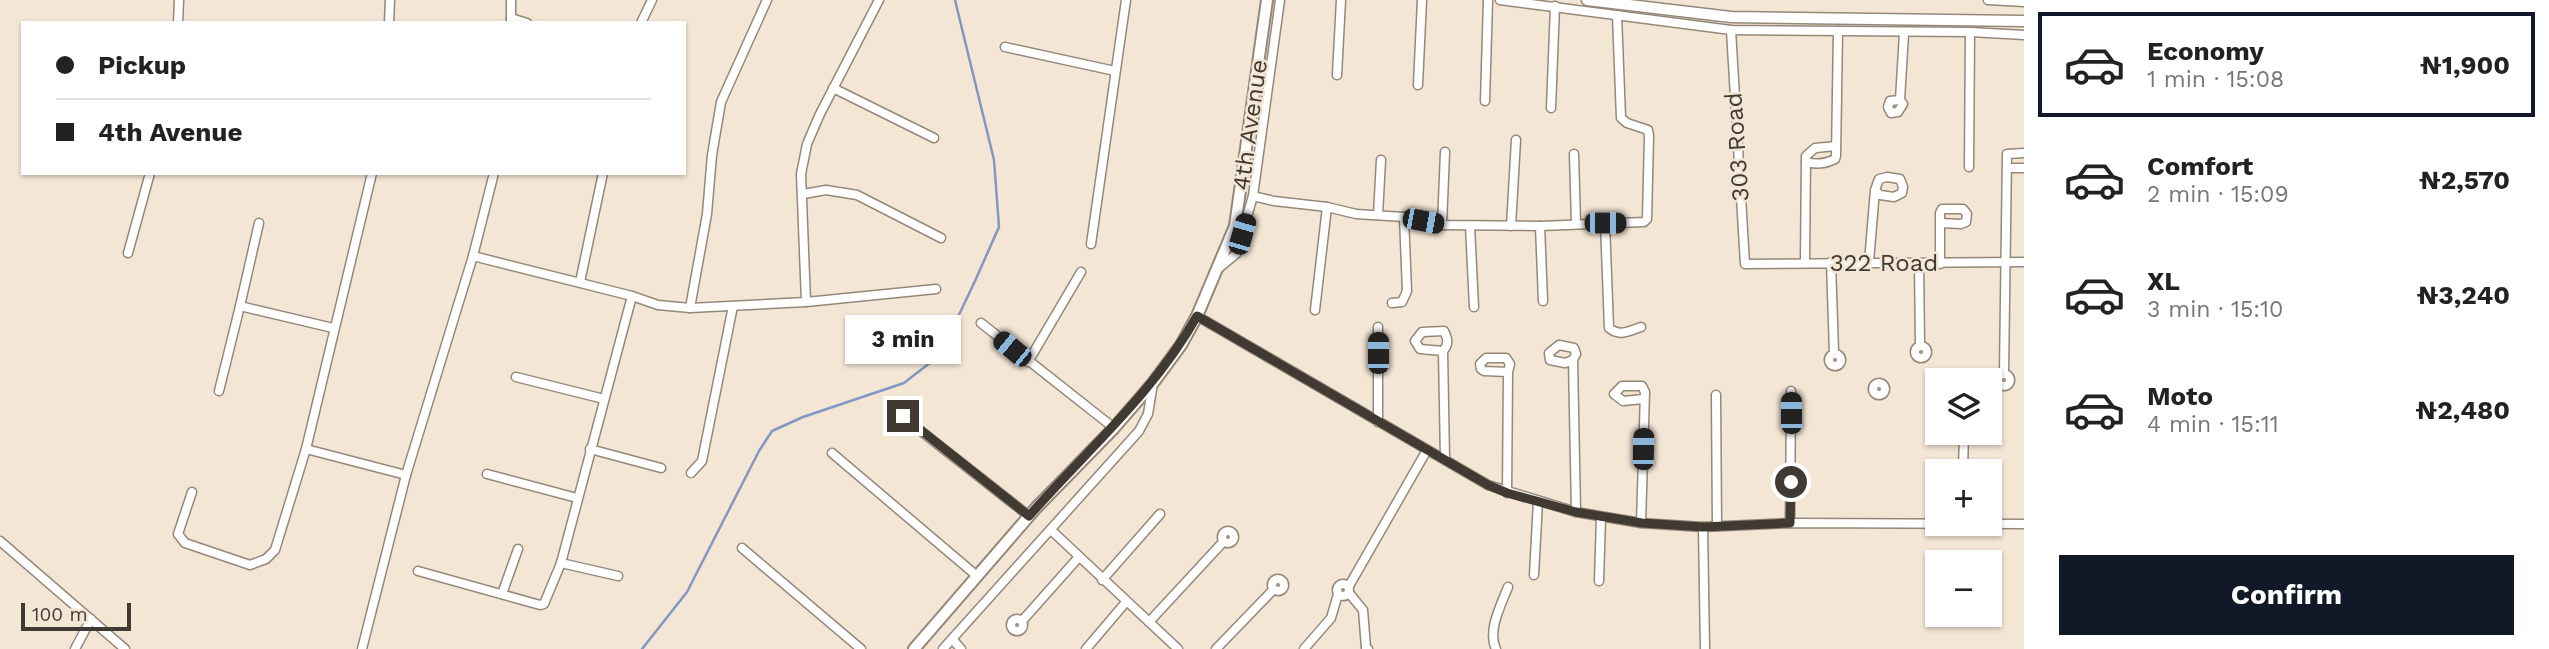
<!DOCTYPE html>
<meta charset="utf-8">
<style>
body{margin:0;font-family:"Work Sans",sans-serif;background:#f6f6f6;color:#222;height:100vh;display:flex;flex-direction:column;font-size:26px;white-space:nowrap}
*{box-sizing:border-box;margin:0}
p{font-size:23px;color:#767676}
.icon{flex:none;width:38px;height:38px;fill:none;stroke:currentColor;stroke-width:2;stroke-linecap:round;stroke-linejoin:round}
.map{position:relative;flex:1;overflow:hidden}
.drawer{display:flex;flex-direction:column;background:#fff;width:525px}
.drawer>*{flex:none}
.guide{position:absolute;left:21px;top:21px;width:665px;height:154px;border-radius:0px;box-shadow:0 2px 5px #0004;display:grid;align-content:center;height:154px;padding:0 35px;background:#fff}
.controls{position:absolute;left:1925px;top:368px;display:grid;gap:14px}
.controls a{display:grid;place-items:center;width:77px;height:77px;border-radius:0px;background:#fff;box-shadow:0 2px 5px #0004;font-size:35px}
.scale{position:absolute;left:21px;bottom:18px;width:110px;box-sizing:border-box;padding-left:7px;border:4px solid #403a33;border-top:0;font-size:19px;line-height:24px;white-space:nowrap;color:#403a33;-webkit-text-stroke:5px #f4e6d5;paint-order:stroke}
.end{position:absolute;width:32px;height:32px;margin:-16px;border:9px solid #403a33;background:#fff;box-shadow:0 0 0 4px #fff}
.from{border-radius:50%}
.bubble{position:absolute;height:49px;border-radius:0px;background:#fff;box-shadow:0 2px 5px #0004;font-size:23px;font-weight:700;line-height:49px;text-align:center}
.car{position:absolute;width:21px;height:42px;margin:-21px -10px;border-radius:9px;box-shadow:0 0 5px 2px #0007;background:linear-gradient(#222 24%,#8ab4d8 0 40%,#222 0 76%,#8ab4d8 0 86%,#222 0)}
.guide b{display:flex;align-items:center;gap:24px;height:66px;font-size:26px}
.guide b+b{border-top:2px solid #e0e0e0}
.guide i{width:18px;height:18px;background:#222}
ul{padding:12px 0 0;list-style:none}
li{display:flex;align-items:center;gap:21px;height:105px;margin:0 14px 10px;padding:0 21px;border:4px solid transparent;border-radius:0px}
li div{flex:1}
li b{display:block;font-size:26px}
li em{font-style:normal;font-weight:700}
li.current{border-color:#111827}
li>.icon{width:63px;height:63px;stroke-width:1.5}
.primary-button{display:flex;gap:14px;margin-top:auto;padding:14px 35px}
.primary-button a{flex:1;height:80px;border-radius:0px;background:#111827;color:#fff;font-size:28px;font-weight:700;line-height:80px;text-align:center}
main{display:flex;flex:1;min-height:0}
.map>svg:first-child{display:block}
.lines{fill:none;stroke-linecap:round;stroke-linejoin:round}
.stream{stroke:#8297c2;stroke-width:2.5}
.minor-casing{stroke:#958879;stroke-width:11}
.tertiary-casing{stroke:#958879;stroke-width:13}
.secondary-casing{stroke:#958879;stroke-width:14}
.minor{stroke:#fff;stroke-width:8}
.tertiary{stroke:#fff;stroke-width:10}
.secondary{stroke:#fff;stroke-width:10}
.route{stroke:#403a33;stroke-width:9}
.labels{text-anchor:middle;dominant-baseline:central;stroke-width:5;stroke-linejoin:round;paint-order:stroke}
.street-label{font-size:24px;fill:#403a33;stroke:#f4e6d5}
</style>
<main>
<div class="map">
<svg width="2024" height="649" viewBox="0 0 2024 649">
<rect width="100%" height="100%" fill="#f4e6d5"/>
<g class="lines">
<polyline class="stream" points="642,649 687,592 759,451 772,431 803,417 904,383 940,355 975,281 999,227 994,160 955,0"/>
<g class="minor-casing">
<g id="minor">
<polyline points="511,0 511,23"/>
<polyline points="1500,0 1731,30 1970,32 2024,35"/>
<polyline points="1988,0 2024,2"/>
<polyline points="511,18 527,23"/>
<polyline points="178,23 179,0"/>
<polyline points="389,23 390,0"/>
<polyline points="641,23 652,0"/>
<polyline points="1731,30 1745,264 2024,262"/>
<polyline points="1005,47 1115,71"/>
<polyline points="1337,75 1341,0"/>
<polyline points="1418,85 1422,0"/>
<polyline points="833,88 934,138"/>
<polyline points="1900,100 1890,101 1888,107 1891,113 1898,112 1903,104 1900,100 1904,33"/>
<polyline points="1485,101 1488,0"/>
<polyline points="1551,108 1555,6"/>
<polyline points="1574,154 1576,223"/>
<path d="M1806 162C1816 165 1825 164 1835 159L1836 156 1838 31"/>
<polyline points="1969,167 1970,32"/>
<polyline points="2008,168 2024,168"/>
<polyline points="803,194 826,190 857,195 941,238"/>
<polyline points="1253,196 1274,201 1327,207 1356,214 1404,217 1442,225 1540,226 1644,222 1647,219 1649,136 1648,130 1627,123 1621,118 1617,15"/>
<polyline points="1378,215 1381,160"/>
<polyline points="259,223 240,306 333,328"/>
<path d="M1605 223 1609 328C1620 337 1629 331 1641 327"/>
<polyline points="1442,225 1445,152"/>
<polyline points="1470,226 1474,307"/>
<polyline points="1511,226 1516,140"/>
<polyline points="1540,226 1543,301"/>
<polyline points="1091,244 1126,0"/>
<polyline points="128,253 150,173"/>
<polyline points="473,256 632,296 658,305 690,308 806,302 936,289"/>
<polyline points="1805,262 1806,156 1815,148 1836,146"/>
<polyline points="1831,262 1834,353"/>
<polyline points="1869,262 1875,190 1879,179 1887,177 1900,179 1903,187 1902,193 1894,197 1880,195 1875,190"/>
<polyline points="1919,263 1920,345"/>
<polyline points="1940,264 1940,213 1942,209 1963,209 1967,214 1966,222 1961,224 1941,223"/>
<polyline points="1219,268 1236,254 1253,196 1280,0"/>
<polyline points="580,282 603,173"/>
<polyline points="806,302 801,174 807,144 820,114 879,0"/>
<polyline points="1392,303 1402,302 1407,291 1404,217"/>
<polyline points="690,308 707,214 712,155 721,102 767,0"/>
<polyline points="1315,310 1327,207"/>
<polyline points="1197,316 1488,485 1576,512 1641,523 1703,527 1790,523 2024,524"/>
<polyline points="981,323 1114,428"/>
<circle cx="1921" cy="352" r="6"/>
<path d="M1443 351 1420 349 1415 341 1422 332 1444 331C1448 339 1449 344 1443 351L1445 459"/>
<circle cx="1835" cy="360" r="6"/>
<polyline points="1573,360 1565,363 1550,360 1549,353 1559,345 1574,348 1576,354 1573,360 1576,512"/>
<polyline points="1028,362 1081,272"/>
<polyline points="2004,373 2007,154 2024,153"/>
<circle cx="2004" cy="380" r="6"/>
<polyline points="516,377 604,399"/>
<circle cx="1879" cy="389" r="6"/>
<polyline points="219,391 240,306"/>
<polyline points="1716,395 1717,525"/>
<polyline points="903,417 1029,516"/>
<polyline points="1378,422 1378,327"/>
<polyline points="306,449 406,475"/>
<polyline points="590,449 661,468"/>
<polyline points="832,453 977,576"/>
<polyline points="1963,471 1964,432"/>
<polyline points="691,473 702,461 733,306"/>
<polyline points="487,474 577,498"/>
<polyline points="192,492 178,534 185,543 250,565 266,559 275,550 306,449 372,173"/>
<polyline points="1507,493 1508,372 1510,364 1506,358 1486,358 1480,364 1481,369 1484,371 1508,372"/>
<polyline points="1641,523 1645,392 1642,386 1622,386 1614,394 1623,401 1643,399"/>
<polyline points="1790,523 1791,391"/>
<polyline points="1703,527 1705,649"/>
<polyline points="1051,530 1178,649"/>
<circle cx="1228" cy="537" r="6"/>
<polyline points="0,541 125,649"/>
<polyline points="742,548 861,649"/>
<polyline points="561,563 618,576"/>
<polyline points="418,571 540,605 544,604 561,563 632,296"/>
<polyline points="1534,575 1538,501"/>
<circle cx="1278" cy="585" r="6"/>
<polyline points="1102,580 1160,514"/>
<polyline points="1599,581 1601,517"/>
<circle cx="1343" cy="590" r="6"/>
<polyline points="1349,586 1427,450"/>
<polyline points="1349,593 1363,610 1366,648 1368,649"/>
<polyline points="502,594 518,549"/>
<circle cx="1017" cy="625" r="6"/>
<polyline points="1022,621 1078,558"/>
<polyline points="1149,622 1224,541"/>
<polyline points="952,639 961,649"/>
<polyline points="75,649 91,619"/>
<polyline points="362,649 406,475 473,256 494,173"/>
<polyline points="943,649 1139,431 1148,414 1153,383"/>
<polyline points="1086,649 1126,602"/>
<polyline points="1216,649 1273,590"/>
<polyline points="1304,649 1331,618 1338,594"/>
<path d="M1496 649C1487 631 1501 605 1508 587"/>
</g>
</g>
<g class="tertiary-casing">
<polyline id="tertiary" points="1587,0 1731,17 2024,21"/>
</g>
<g class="secondary-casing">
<polyline id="secondary" points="914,649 1036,508 1114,428 1153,383 1181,345 1197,316 1235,226 1267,0"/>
</g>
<use href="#minor" class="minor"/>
<use href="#tertiary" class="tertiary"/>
<use href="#secondary" class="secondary"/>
</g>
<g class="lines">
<path class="route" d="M903 416 1029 516C1087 450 1153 394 1197 316L1488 485 1507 493 1576 512 1642 523 1703 527 1790 523 1791 482"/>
</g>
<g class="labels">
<g class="street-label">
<text transform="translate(1250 125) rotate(-82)">4th Avenue</text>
<text transform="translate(1737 147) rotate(-94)">303 Road</text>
<text x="1884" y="263">322 Road</text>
</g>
</g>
</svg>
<div class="controls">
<a><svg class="icon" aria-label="layers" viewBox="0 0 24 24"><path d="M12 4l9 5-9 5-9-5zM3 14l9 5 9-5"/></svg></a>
<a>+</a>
<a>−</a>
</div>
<div class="scale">100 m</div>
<i class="end from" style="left:1791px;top:482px"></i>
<i class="end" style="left:903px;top:416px"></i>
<div class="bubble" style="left:845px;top:315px;width:116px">3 min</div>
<i class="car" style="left:1423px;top:221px;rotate:101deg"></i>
<i class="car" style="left:1605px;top:223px;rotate:90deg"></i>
<i class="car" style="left:1242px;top:234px;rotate:16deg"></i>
<i class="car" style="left:1012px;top:349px;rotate:309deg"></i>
<i class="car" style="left:1378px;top:353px;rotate:0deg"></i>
<i class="car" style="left:1791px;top:413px;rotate:0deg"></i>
<i class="car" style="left:1643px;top:449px;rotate:1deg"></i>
<div class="guide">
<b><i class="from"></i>Pickup</b>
<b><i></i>4th Avenue</b>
</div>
</div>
<section class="drawer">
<ul>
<li class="current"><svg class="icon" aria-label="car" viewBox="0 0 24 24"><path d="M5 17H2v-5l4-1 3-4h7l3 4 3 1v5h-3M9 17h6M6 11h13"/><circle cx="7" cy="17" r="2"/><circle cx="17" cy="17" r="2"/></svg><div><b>Economy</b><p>1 min · 15:08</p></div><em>₦1,900</em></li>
<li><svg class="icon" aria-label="car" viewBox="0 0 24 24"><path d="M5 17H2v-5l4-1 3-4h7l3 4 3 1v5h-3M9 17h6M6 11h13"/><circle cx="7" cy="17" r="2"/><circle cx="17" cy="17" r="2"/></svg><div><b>Comfort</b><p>2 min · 15:09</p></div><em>₦2,570</em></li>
<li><svg class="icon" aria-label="car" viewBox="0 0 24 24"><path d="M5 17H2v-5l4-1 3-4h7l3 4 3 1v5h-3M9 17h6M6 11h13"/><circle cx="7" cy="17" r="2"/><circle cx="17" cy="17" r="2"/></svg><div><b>XL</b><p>3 min · 15:10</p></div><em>₦3,240</em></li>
<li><svg class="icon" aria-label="car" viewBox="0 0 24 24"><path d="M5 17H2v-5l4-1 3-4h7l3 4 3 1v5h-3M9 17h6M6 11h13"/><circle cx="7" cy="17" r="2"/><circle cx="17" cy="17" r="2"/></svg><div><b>Moto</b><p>4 min · 15:11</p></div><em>₦2,480</em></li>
</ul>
<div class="primary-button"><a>Confirm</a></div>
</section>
</main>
